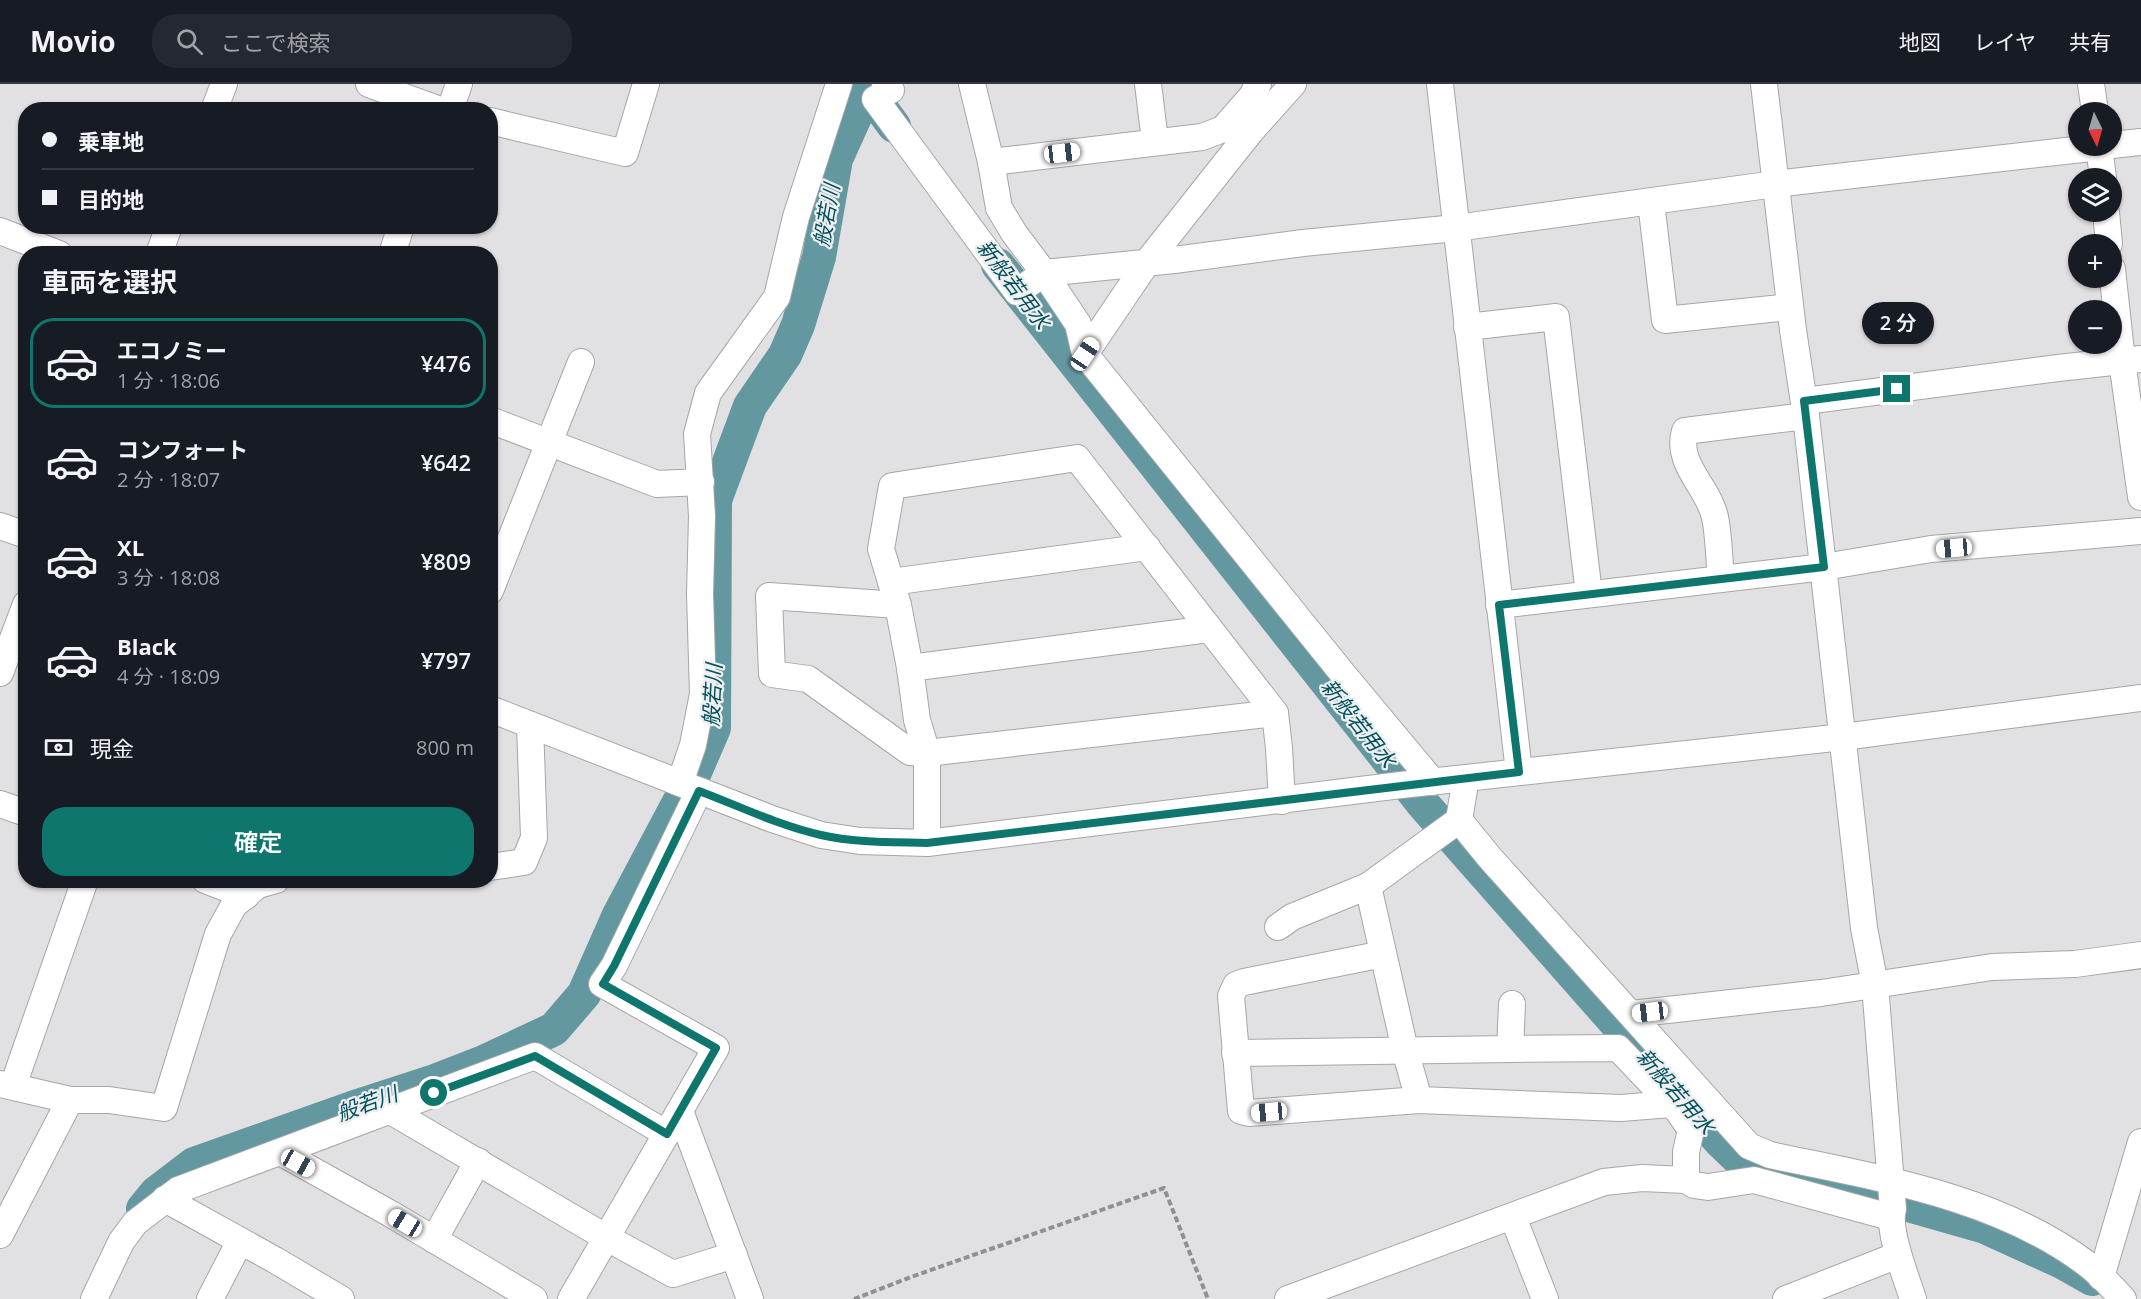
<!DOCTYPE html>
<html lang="ja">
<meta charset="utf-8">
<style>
body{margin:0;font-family:"Open Sans","Noto Sans JP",sans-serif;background:#242831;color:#f1f3f6;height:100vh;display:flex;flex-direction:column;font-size:22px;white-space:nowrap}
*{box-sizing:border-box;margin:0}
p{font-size:20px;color:#9ea1a6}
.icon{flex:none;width:33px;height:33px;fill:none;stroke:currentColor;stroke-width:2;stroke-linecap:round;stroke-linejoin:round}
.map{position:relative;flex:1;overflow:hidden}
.drawer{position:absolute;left:18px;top:162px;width:480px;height:642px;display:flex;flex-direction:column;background:#171b24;border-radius:24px;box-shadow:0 2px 4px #0004}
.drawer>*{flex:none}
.top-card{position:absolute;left:18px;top:18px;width:480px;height:132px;border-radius:24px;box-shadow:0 2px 4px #0004;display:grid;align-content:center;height:132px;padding:0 24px;background:#171b24}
.needle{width:39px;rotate:175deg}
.fabs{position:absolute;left:2068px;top:18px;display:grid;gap:12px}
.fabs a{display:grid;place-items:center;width:54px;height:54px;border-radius:50%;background:#171b24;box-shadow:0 2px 4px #0004;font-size:30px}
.end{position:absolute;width:27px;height:27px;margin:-14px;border:8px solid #0f766e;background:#fff;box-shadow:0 0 0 3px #fff}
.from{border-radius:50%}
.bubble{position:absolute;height:42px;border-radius:21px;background:#171b24;box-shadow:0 2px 4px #0004;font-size:20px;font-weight:600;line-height:42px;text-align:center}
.car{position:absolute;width:18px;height:36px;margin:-18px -9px;border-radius:8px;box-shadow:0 0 4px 2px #0007;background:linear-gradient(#fff 24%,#345 0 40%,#fff 0 76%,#345 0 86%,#fff 0)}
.top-card b{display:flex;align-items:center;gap:21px;height:57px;font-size:22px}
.top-card b+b{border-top:2px solid #363941}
.top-card i{width:15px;height:15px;background:#f1f3f6}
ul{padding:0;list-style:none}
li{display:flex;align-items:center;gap:18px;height:90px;margin:0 12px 9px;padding:0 12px;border:3px solid transparent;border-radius:24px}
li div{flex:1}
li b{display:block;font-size:22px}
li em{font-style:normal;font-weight:600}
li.selected{border-color:#0f766e}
li>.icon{width:54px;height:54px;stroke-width:1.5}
h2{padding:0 24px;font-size:27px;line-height:72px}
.pay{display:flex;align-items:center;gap:15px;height:66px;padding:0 24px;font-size:22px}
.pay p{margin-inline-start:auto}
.primary-button{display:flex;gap:12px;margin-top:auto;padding:12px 24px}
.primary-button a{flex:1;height:69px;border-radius:24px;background:#0f766e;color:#fff;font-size:24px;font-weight:600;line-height:69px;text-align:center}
header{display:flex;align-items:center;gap:36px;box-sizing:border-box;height:84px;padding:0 30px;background:#171b24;border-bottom:2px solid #363941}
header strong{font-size:28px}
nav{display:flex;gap:33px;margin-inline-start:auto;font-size:21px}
.search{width:420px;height:54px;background:#242831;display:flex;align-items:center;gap:15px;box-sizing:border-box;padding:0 21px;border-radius:24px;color:#9ea1a6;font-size:22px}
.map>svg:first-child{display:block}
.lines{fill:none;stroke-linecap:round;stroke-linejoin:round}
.river{stroke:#6498a1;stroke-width:34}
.minor-casing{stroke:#a6a6a8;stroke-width:28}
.path{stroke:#909091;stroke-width:4;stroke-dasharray:6 3;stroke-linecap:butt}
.minor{stroke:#fff;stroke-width:26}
.route{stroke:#0f766e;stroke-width:8}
.labels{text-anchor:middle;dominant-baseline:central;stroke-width:4.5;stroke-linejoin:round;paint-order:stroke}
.water-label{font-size:21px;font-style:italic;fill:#00515b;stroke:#eeeef0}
</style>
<header>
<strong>Movio</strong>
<div class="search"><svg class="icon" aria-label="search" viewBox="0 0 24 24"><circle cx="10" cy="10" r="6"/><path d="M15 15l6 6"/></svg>ここで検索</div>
<nav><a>地図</a><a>レイヤ</a><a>共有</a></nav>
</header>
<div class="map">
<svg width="2141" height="1215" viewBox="0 0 2141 1215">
<rect width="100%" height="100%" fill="#e1e0e3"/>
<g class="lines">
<g class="river">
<polyline points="863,0 894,42"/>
<polyline points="998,181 1423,720 1721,1058 1744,1080 1873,1111 1985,1143 2062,1178 2092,1195"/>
<polyline points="143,1125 156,1109 194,1080 352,1024 432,998 486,977 554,945 584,910 619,831 695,688 714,644 715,416 750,322 785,271 798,241 819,173 836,75 860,22 856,0"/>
</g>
<g class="minor-casing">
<g id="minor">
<polyline points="369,0 440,26"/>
<polyline points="885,0 891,6 875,15 1017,208 1044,189 1174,176 1303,159 1456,144 1775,100 2109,62"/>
<polyline points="972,0 991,78 999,124 1014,149 1044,189 1078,240 1085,270 1343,590 1433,698"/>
<polyline points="1148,0 1155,57"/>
<polyline points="1440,0 1519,688"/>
<path d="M1764 0 1793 246 1806 332 1864 844 1875 901 1893 1125C1887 1146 1906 1193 1913 1215"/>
<polyline points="2091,0 2095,28"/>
<polyline points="214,26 224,0"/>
<polyline points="450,26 459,0"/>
<polyline points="490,37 625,69 646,0"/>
<polyline points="2112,61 2141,58"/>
<polyline points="2099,62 2103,94"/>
<polyline points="991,78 1202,53 1223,45 1252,12 1258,0"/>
<polyline points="1651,118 1665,236 1790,223"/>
<polyline points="2106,128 2109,160"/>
<polyline points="0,147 59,170"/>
<polyline points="159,170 169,142"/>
<polyline points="392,170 401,142"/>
<polyline points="2112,185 2122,277 2141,413"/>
<polyline points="1467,243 1556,233 1589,510"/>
<polyline points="1085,270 1148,177 1251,47 1293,0"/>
<polyline points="1805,317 2058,284 2141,275"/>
<polyline points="490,336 657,400 701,398"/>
<polyline points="0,442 26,451"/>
<path d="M1721 494C1719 474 1719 453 1715 433 1708 402 1675 380 1685 347L1806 332"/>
<polyline points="891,498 1147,463"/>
<polyline points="490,507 581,278"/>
<polyline points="898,521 769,512 772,590 808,595 910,668 927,669 1275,629"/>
<polyline points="1499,521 1824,483 1931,465 2141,447"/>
<polyline points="910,584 1209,545"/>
<polyline points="0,589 26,520"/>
<polyline points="490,625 772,735 821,751 860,757 927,759 1401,701 1843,653 2141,614"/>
<path d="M1466 694 1459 736 1490 774 1749 1062 1770 1071C1878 1094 1997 1112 2087 1180 2100 1190 2112 1203 2123 1215"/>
<polyline points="680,699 693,661 703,610 700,510 702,432 697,350 708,309 777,213 796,133 839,0"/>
<polyline points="0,720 26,729"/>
<polyline points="927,759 927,669 917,636 910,584 898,521 881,465 892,402 1077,374 1275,629 1279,664 1282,717"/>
<polyline points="490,783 524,778 534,754 530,641"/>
<polyline points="205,796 246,812 246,799"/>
<polyline points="1368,802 1405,966 1419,1016"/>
<polyline points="1278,843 1292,833 1368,802 1459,736"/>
<polyline points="1383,870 1244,898 1236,901 1231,912 1241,1027 1249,1029 1419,1016 1621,1024 1671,1020"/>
<polyline points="1631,930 1821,909 1992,883 2075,880 2141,871"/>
<polyline points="1235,969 1510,965"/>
<polyline points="0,1000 70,1016"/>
<polyline points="13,1002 85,796"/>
<polyline points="389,1026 607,1154 673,1190 734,1171"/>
<polyline points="680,1027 750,1215"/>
<polyline points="280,1068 391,1130 534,1215"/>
<polyline points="1686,1096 1694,1101 1708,1103 1754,1096 1890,1133"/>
<polyline points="165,1115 275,1176 341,1215"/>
<polyline points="1513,1133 1545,1215"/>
<polyline points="0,1151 70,1016 109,1016 164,1024 218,850 234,821 258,801 276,796"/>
<polyline points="434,1156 478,1077"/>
<polyline points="2101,1193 2141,1058"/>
<polyline points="94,1215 121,1158 135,1139 178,1106 535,972 667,1050"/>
<polyline points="210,1215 240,1157"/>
<polyline points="571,1215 716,964 602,900 614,882 699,707"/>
<polyline points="1288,1215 1604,1098 1642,1094 1686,1096 1686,1068 1691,1046 1678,1027 1618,964 1510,965 1512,920"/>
<polyline points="1786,1215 1898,1171"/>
</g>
</g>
<polyline class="path" points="854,1215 911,1193 1164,1104 1208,1215"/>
<use href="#minor" class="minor"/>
</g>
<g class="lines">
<path class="route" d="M434 1009 535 972 667 1050 716 964 603 900 614 882 699 707C739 722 780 742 821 751 856 759 892 758 927 759L1519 688 1499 521 1824 483 1804 317 1897 305"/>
</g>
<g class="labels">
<g class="water-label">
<text transform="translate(826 131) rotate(-80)">般若川</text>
<text transform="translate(1014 200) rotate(53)">新般若用水</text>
<text transform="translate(712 611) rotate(-87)">般若川</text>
<text transform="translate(1359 639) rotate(52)">新般若用水</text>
<text transform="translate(1676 1007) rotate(49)">新般若用水</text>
<text transform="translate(367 1019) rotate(-20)">般若川</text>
</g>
</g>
</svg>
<div class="fabs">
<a><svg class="needle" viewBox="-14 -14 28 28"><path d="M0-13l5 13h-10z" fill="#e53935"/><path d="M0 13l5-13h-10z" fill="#9ea1a6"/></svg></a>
<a><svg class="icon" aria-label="layers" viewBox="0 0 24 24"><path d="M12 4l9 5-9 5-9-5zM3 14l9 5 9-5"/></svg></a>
<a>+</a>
<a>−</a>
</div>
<i class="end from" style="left:434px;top:1009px"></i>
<i class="end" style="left:1897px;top:305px"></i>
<div class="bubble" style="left:1862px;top:218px;width:72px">2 分</div>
<i class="car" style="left:1062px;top:69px;rotate:83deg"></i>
<i class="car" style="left:1085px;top:270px;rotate:34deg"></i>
<i class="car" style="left:1954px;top:464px;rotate:265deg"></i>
<i class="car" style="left:1650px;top:928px;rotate:263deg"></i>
<i class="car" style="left:1269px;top:1028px;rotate:265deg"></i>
<i class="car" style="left:298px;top:1079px;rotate:119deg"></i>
<i class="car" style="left:405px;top:1139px;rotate:301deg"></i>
<div class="top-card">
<b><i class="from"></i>乗車地</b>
<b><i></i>目的地</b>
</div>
<section class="drawer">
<h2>車両を選択</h2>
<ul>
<li class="selected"><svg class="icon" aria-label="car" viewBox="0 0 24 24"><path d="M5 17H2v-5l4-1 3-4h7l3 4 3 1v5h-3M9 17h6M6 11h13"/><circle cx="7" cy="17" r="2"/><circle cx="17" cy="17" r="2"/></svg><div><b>エコノミー</b><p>1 分 · 18:06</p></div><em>¥476</em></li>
<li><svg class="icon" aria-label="car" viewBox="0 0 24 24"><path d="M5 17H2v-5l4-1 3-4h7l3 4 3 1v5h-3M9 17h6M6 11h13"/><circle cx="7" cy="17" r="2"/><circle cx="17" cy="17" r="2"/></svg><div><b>コンフォート</b><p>2 分 · 18:07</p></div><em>¥642</em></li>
<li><svg class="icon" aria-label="car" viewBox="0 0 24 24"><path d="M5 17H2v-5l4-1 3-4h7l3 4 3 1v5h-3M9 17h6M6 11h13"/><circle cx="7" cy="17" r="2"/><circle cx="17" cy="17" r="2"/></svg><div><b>XL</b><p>3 分 · 18:08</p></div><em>¥809</em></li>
<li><svg class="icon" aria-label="car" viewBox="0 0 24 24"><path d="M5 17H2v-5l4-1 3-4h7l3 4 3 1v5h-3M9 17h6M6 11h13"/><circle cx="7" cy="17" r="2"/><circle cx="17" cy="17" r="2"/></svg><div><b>Black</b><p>4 分 · 18:09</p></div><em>¥797</em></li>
</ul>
<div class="pay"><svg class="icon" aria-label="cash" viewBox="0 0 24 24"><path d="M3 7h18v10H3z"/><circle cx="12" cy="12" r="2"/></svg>現金<p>800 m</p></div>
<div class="primary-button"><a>確定</a></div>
</section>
</div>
